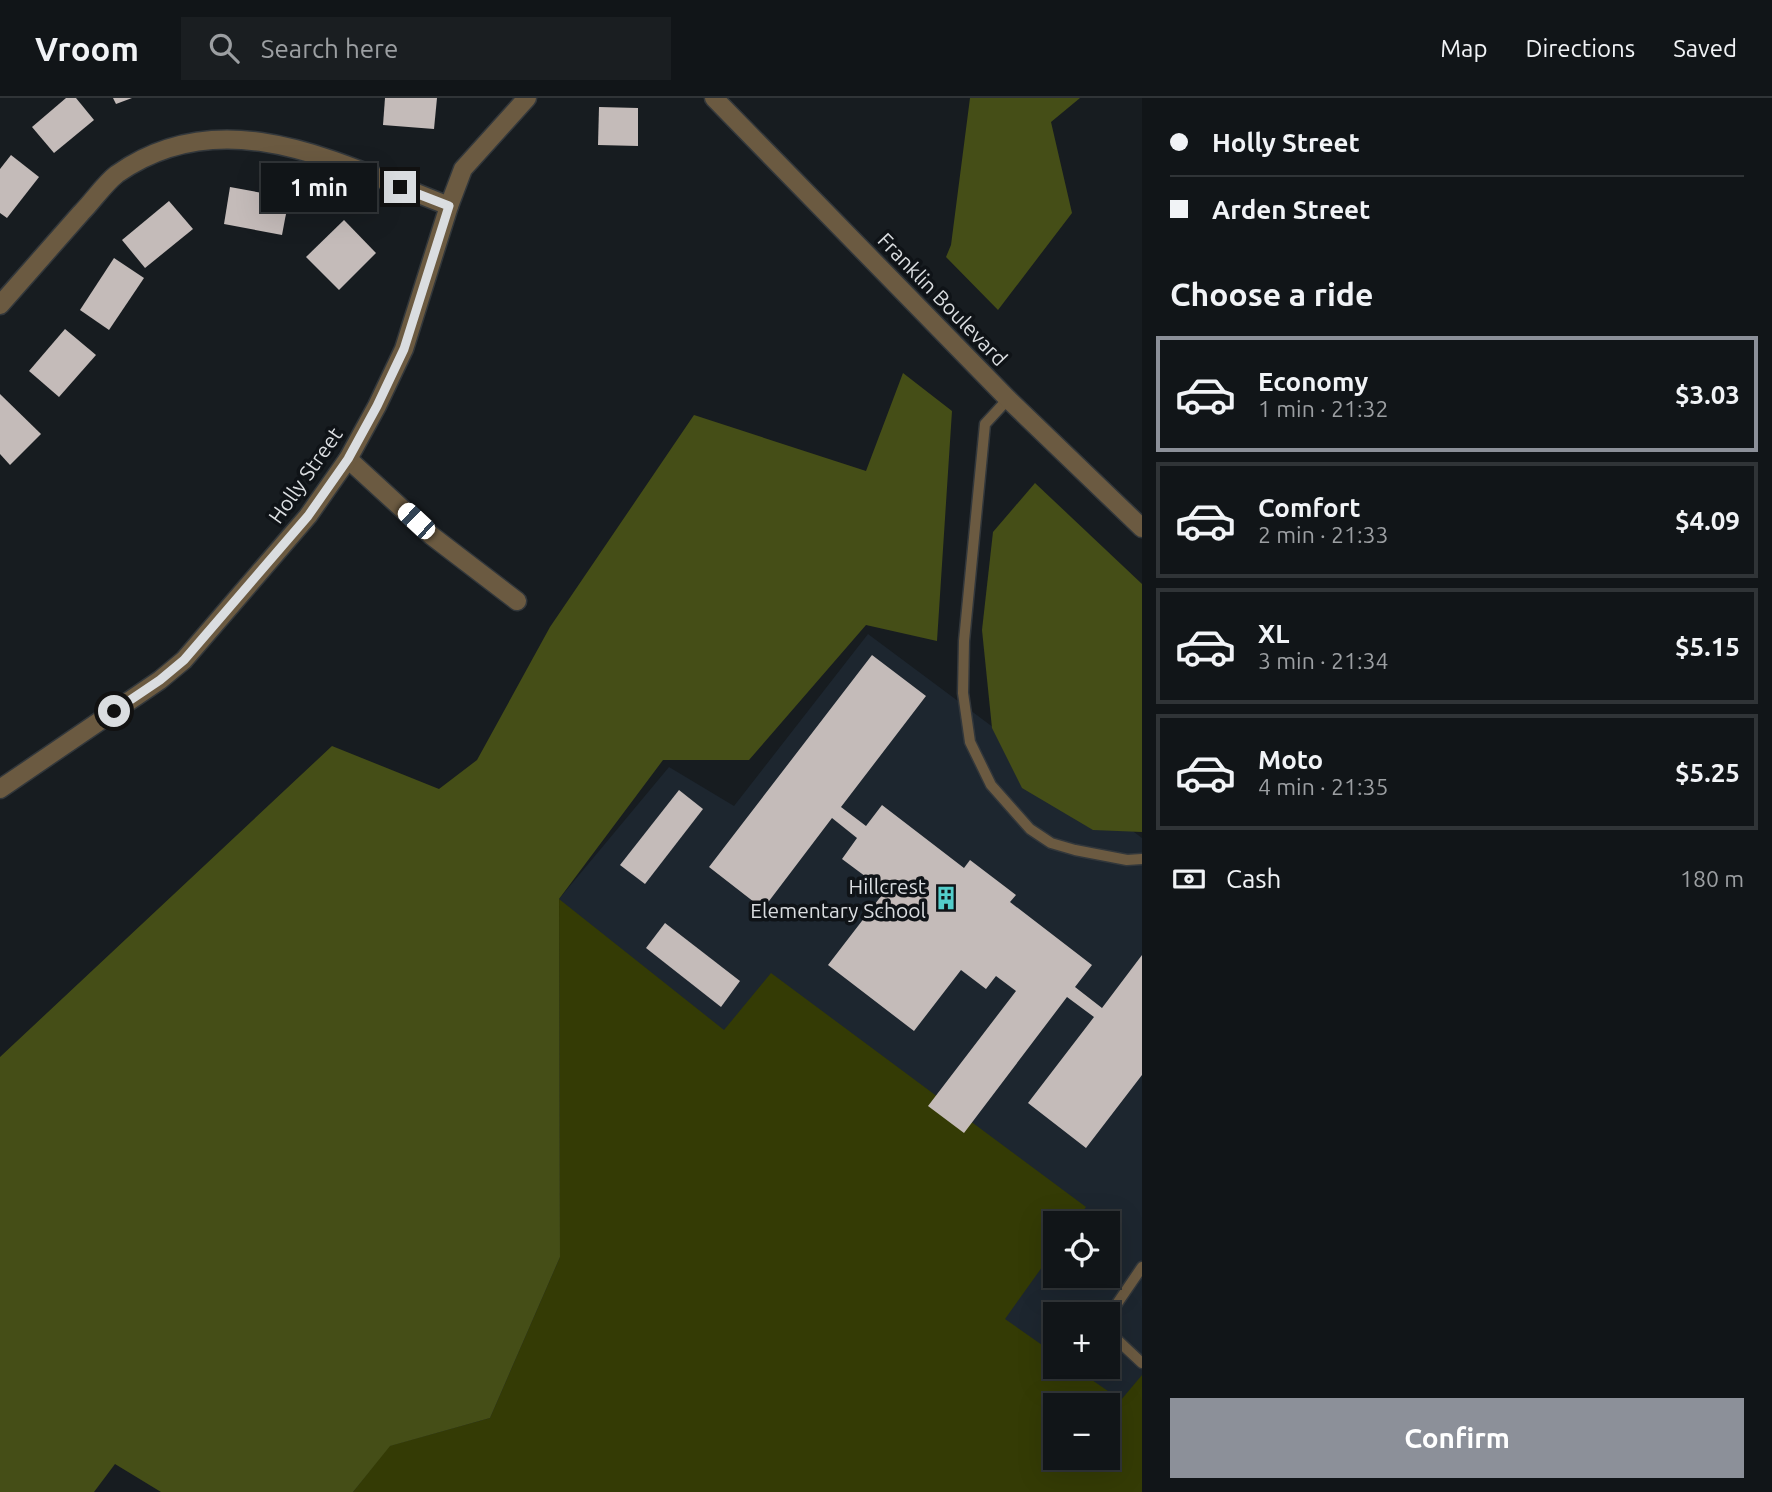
<!DOCTYPE html>
<meta charset="utf-8">
<style>
body{margin:0;font-family:Ubuntu,sans-serif;background:#1a1e21;color:#f1f3f6;height:100vh;display:flex;flex-direction:column;font-size:26px;white-space:nowrap}
*{box-sizing:border-box;margin:0}
p{font-size:23px;color:#9c9fa2}
.icon{flex:none;width:38px;height:38px;fill:none;stroke:currentColor;stroke-width:2;stroke-linecap:round;stroke-linejoin:round}
.map{position:relative;flex:1;overflow:hidden}
.panel{display:flex;flex-direction:column;background:#111518;width:630px}
.panel>*{flex:none}
.hud{display:grid;align-content:center;height:154px;padding:0 28px;background:#111518}
.fabs{position:absolute;left:1043px;top:1113px;display:grid;gap:14px}
.fabs a{display:grid;place-items:center;width:77px;height:77px;border-radius:0px;background:#111518;box-shadow:0 7px 28px #0002,0 0 0 2px #303437;font-size:35px}
.end{position:absolute;width:32px;height:32px;margin:-16px;border:9px solid #dadde0;background:#111;box-shadow:0 0 0 4px #111}
.from{border-radius:50%}
.bubble{position:absolute;height:49px;border-radius:0px;background:#111518;box-shadow:0 7px 28px #0002,0 0 0 2px #303437;font-size:23px;font-weight:700;line-height:49px;text-align:center}
.car{position:absolute;width:21px;height:42px;margin:-21px -10px;border-radius:9px;box-shadow:0 0 5px 2px #0007;background:linear-gradient(#fff 24%,#345 0 40%,#fff 0 76%,#345 0 86%,#fff 0)}
.hud b{display:flex;align-items:center;gap:24px;height:66px;font-size:26px}
.hud b+b{border-top:2px solid #303437}
.hud i{width:18px;height:18px;background:#f1f3f6}
ul{padding:0;list-style:none}
li{display:flex;align-items:center;gap:21px;height:116px;margin:0 14px 10px;padding:0 14px;border:4px solid #303437;border-radius:0px}
li div{flex:1}
li b{display:block;font-size:26px}
li em{font-style:normal;font-weight:700}
li.selected{border-color:#8c9099}
li>.icon{width:63px;height:63px;stroke-width:1.5}
h2{padding:0 28px;font-size:32px;line-height:84px}
.pay{display:flex;align-items:center;gap:18px;height:77px;padding:0 28px;font-size:26px}
.pay p{margin-inline-start:auto}
.action{display:flex;gap:14px;margin-top:auto;padding:14px 28px}
.action a{flex:1;height:80px;border-radius:0px;background:#8c9099;color:#fff;font-size:28px;font-weight:700;line-height:80px;text-align:center}
header{display:flex;align-items:center;gap:42px;box-sizing:border-box;height:98px;padding:0 35px;background:#111518;border-bottom:2px solid #303437}
header strong{font-size:33px}
nav{display:flex;gap:38px;margin-inline-start:auto;font-size:24px}
.search{width:490px;height:63px;background:#1a1e21;display:flex;align-items:center;gap:18px;box-sizing:border-box;padding:0 24px;border-radius:0px;color:#9c9fa2;font-size:26px}
main{display:flex;flex:1;min-height:0}
.map>svg:first-child{display:block}
.built{fill:#1d262f;fill-rule:evenodd}
.green{fill:#343b05;fill-rule:evenodd}
.forest{fill:#454e17}
.building{fill:#c4bbb9}
.lines{fill:none;stroke-linecap:round;stroke-linejoin:round}
.service-casing{stroke:#32373b;stroke-width:13}
.minor-casing{stroke:#32373b;stroke-width:21}
.tertiary-casing{stroke:#32373b;stroke-width:21}
.service{stroke:#6b5a41;stroke-width:10}
.minor{stroke:#6b5a41;stroke-width:18}
.tertiary{stroke:#6b5a41;stroke-width:18}
.route{stroke:#dadde0;stroke-width:9}
.labels{text-anchor:middle;dominant-baseline:central;stroke-width:7;stroke-linejoin:round;paint-order:stroke}
.street-label{font-size:21px;fill:#dadde0;stroke:#0f1317}
.poi-label{font-size:21px;fill:#dadde0;stroke:#0f1317;text-anchor:end}
</style>
<header>
<strong>Vroom</strong>
<div class="search"><svg class="icon" aria-label="search" viewBox="0 0 24 24"><circle cx="10" cy="10" r="6"/><path d="M15 15l6 6"/></svg>Search here</div>
<nav><a>Map</a><a>Directions</a><a>Saved</a></nav>
</header>
<main>
<div class="map">
<svg width="1142" height="1394" viewBox="0 0 1142 1394">
<rect width="100%" height="100%" fill="#171c20"/>
<path class="built" d="M868 536 1142 740V1394H353L389 1348 490 1320 560 1159 559 801 669 669 734 708ZM1055 1125H1108V1178H1055ZM1055 1216H1108V1269H1055ZM1055 1307H1108V1360H1055Z"/>
<path class="green" d="M559 801 724 932 771 875 1086 1109 1074 1125H1055V1151L1005 1221 1055 1256V1269H1073L1121 1302 1142 1277V1394H353L389 1348 490 1320 560 1159ZM1055 1307H1108V1360H1055Z"/>
<g class="forest">
<polygon points="970,0 1080,0 1051,24 1072,115 998,212 946,159 951,147"/>
<polygon points="903,275 952,313 937,543 866,527 749,662 663,662 559,801 560,1159 490,1320 390,1348 353,1394 161,1394 115,1366 94,1394 0,1394 0,959 332,648 439,691 477,662 550,529 694,317 866,373"/>
<polygon points="1035,385 1142,486 1142,734 1093,732 1022,690 992,630 982,532 993,434"/>
</g>
<g class="building">
<polygon points="66,0 76,0 94,22 54,55 32,29"/>
<polygon points="113,0 132,0 116,6"/>
<polygon points="385,0 437,0 434,31 383,27"/>
<polygon points="599,9 638,10 638,48 598,47"/>
<polygon points="11,57 39,79 7,120 0,115 0,71"/>
<polygon points="230,89 289,100 282,137 224,126"/>
<polygon points="169,103 193,131 145,170 122,142"/>
<polygon points="344,122 376,155 339,192 306,159"/>
<polygon points="114,160 144,180 109,232 80,212"/>
<polygon points="65,231 96,257 59,299 29,273"/>
<polygon points="0,296 41,336 10,367 0,356"/>
<polygon points="872,557 926,598 841,709 866,728 882,707 964,770 970,762 1016,797 1010,804 1092,867 1075,889 1102,910 1142,857 1142,977 1086,1050 1028,1005 1094,919 1067,899 964,1035 928,1008 1016,893 996,878 986,891 961,872 914,933 828,867 885,793 842,761 857,740 832,720 763,811 709,769"/>
<polygon points="679,692 703,711 645,786 620,767"/>
<polygon points="665,825 740,883 721,909 646,850"/>
</g>
<g class="lines">
<g class="service-casing">
<g id="service">
<polyline points="1008,301 985,326 964,543 963,595 970,644 991,687 1030,731 1051,745 1075,752 1127,762 1142,761"/>
<polyline points="1142,1169 1110,1216 1111,1236 1142,1265"/>
</g>
</g>
<g class="minor-casing">
<g id="minor">
<path d="M0 207C27 176 54 146 81 115 93 103 104 86 117 76 225 0 342 67 449 108"/>
<polyline points="348,361 432,438 517,503"/>
<polyline points="0,691 160,582 184,562 308,418 348,361 377,308 404,251 449,108 463,71 527,0"/>
</g>
</g>
<g class="tertiary-casing">
<polyline id="tertiary" points="714,0 1008,301 1142,430"/>
</g>
<use href="#service" class="service"/>
<use href="#minor" class="minor"/>
<use href="#tertiary" class="tertiary"/>
</g>
<g class="lines">
<polyline class="route" points="114,613 160,582 184,562 308,418 348,361 377,308 404,251 449,108 400,89"/>
</g>
<defs>
<g id="building-bare" transform="scale(1.89)"><path d="M-4-6H4V6H1V3H-1V6H-4ZM-2.5-4.3h1.7v1.8h-1.7ZM.8-4.3h1.7v1.8H.8ZM-2.5-1h1.7V.8h-1.7ZM.8-1h1.7V.8H.8Z" fill="#53cdca" stroke="#0f1317" stroke-width="2.5" paint-order="stroke"/></g>
</defs>
<g fill-rule="evenodd">
<use href="#building-bare" x="946" y="800"/>
</g>
<g class="labels">
<g class="street-label">
<text transform="translate(943 201) rotate(46)">Franklin Boulevard</text>
<text transform="translate(305 377) rotate(-55)">Holly Street</text>
</g>
<g class="poi-label">
<text x="926" y="788">Hillcrest<tspan x="926" dy="24">Elementary School</tspan></text>
</g>
</g>
</svg>
<div class="fabs">
<a><svg class="icon" aria-label="locate" viewBox="0 0 24 24"><circle cx="12" cy="12" r="6"/><path d="M12 2v4M12 18v4M2 12h4M18 12h4"/></svg></a>
<a>+</a>
<a>−</a>
</div>
<i class="end from" style="left:114px;top:613px"></i>
<i class="end" style="left:400px;top:89px"></i>
<div class="bubble" style="left:261px;top:65px;width:116px">1 min</div>
<i class="car" style="left:416px;top:423px;rotate:313deg"></i>
</div>
<section class="panel">
<div class="hud">
<b><i class="from"></i>Holly Street</b>
<b><i></i>Arden Street</b>
</div>
<h2>Choose a ride</h2>
<ul>
<li class="selected"><svg class="icon" aria-label="car" viewBox="0 0 24 24"><path d="M5 17H2v-5l4-1 3-4h7l3 4 3 1v5h-3M9 17h6M6 11h13"/><circle cx="7" cy="17" r="2"/><circle cx="17" cy="17" r="2"/></svg><div><b>Economy</b><p>1 min · 21:32</p></div><em>$3.03</em></li>
<li><svg class="icon" aria-label="car" viewBox="0 0 24 24"><path d="M5 17H2v-5l4-1 3-4h7l3 4 3 1v5h-3M9 17h6M6 11h13"/><circle cx="7" cy="17" r="2"/><circle cx="17" cy="17" r="2"/></svg><div><b>Comfort</b><p>2 min · 21:33</p></div><em>$4.09</em></li>
<li><svg class="icon" aria-label="car" viewBox="0 0 24 24"><path d="M5 17H2v-5l4-1 3-4h7l3 4 3 1v5h-3M9 17h6M6 11h13"/><circle cx="7" cy="17" r="2"/><circle cx="17" cy="17" r="2"/></svg><div><b>XL</b><p>3 min · 21:34</p></div><em>$5.15</em></li>
<li><svg class="icon" aria-label="car" viewBox="0 0 24 24"><path d="M5 17H2v-5l4-1 3-4h7l3 4 3 1v5h-3M9 17h6M6 11h13"/><circle cx="7" cy="17" r="2"/><circle cx="17" cy="17" r="2"/></svg><div><b>Moto</b><p>4 min · 21:35</p></div><em>$5.25</em></li>
</ul>
<div class="pay"><svg class="icon" aria-label="cash" viewBox="0 0 24 24"><path d="M3 7h18v10H3z"/><circle cx="12" cy="12" r="2"/></svg>Cash<p>180 m</p></div>
<div class="action"><a>Confirm</a></div>
</section>
</main>
